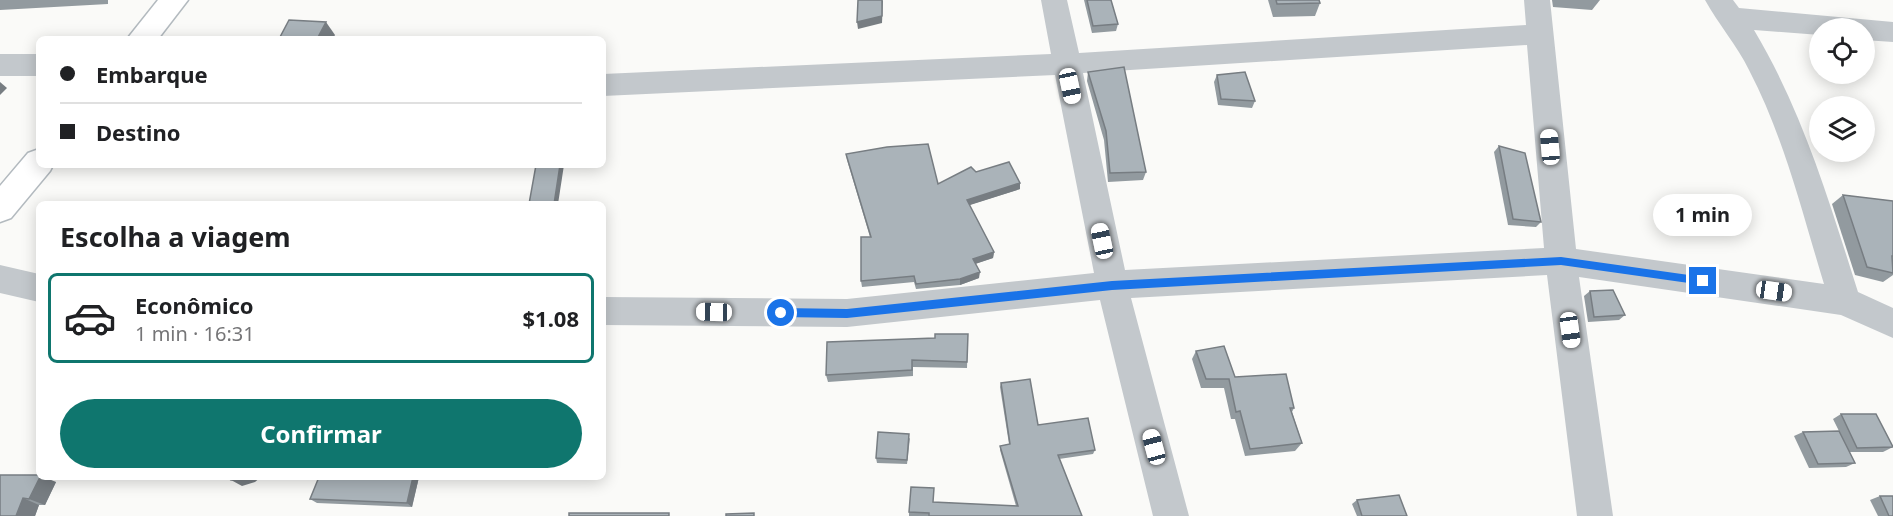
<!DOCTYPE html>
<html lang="pt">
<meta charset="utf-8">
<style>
body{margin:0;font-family:"Noto Sans",sans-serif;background:#f2f2f2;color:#202124;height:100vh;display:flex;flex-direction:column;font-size:22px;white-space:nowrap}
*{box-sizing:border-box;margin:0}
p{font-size:20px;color:#757577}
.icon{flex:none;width:33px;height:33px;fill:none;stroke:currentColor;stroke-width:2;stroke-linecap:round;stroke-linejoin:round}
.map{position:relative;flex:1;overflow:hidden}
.side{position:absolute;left:36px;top:201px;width:570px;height:279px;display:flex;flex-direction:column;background:#fff;border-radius:9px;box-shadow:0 3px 15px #0003}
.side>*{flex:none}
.banner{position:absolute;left:36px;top:36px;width:570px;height:132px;border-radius:9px;box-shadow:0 3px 15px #0003;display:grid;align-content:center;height:132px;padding:0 24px;background:#fff}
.tools{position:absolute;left:1809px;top:18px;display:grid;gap:12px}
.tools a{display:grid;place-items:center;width:66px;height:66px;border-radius:50%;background:#fff;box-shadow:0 3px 15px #0003;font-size:30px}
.end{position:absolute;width:27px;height:27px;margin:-14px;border:8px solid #1a73e8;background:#fff;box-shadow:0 0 0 3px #fff}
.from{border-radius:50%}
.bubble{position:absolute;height:42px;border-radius:21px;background:#fff;box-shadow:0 3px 15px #0003;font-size:20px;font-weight:700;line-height:42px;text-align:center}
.car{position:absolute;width:18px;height:36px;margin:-18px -9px;border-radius:8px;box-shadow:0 0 4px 2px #0007;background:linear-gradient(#fff 24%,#345 0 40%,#fff 0 76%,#345 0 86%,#fff 0)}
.banner b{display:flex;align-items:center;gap:21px;height:57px;font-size:22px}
.banner b+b{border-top:2px solid #e0e0e0}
.banner i{width:15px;height:15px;background:#202124}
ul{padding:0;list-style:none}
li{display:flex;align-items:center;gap:18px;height:90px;margin:0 12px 9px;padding:0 12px;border:3px solid transparent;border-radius:9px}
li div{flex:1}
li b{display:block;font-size:22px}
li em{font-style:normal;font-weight:700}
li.selected{border-color:#0f766e}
li>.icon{width:54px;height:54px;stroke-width:1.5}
h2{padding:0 24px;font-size:27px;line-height:72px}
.primary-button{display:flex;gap:12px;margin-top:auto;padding:12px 24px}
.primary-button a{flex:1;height:69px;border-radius:36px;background:#0f766e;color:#fff;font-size:24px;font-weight:700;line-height:69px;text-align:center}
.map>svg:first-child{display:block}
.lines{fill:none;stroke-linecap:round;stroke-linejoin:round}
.secondary-casing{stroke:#b3babf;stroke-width:3}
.street{fill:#c3c8cc;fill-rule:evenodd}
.secondary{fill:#fff;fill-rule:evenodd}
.wall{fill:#929a9f}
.shaded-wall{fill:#777d82}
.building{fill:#aab3b9;stroke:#777d82;stroke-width:1.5}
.route{fill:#1a73e8}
</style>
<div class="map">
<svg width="1893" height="516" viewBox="0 0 1893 516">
<rect width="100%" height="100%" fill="#fafaf8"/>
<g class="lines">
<g class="secondary-casing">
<g id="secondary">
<polygon points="158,0 188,0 158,39 127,39"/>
<polygon points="39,149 39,165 53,165 50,171 11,218 0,222 0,186 28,153"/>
</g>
</g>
<g class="street">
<path d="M1041 0H1067L1079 53 1526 25 1524 0H1550L1576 249 1824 284C1802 212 1784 137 1749 70 1737 45 1718 24 1705 0H1733L1739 8 1893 22V42L1864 40V28H1820V35L1754 30C1803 112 1829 201 1858 292L1893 308V338L1841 315 1579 277 1613 516H1577L1547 275 1131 298 1189 516H1153L1100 300 847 327 603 325V297L847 299 1094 273 1055 75 603 96V74L1051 54ZM1527 45 1544 248 1125 270 1083 73Z"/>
<rect x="0" y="54" width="39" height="22"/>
<polygon points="0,265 39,274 39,302 0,293"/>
</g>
<use href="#secondary" class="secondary"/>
</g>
<g class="wall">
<polygon points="0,0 108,0 108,4 0,10"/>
<polygon points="1084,0 1111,0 1118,24 1116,31 1092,33"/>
<polygon points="1268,0 1319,0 1320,3 1315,16 1273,17"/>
<polygon points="1552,0 1600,0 1592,10 1553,7"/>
<polygon points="1088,72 1146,172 1143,180 1108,182 1104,140 1087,81"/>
<polygon points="1217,75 1255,101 1252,108 1218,105 1214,82"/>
<polygon points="1499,146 1541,222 1536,227 1508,225 1494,152"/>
<polygon points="846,154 938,184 976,172 1020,189 969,205 994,252 993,258 975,264 979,278 960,285 916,289 914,282 862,287 861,281 870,237 847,160"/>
<polygon points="1843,195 1893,201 1893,275 1883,282 1855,275 1832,204"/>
<polygon points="1590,291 1625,315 1619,320 1588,322 1584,296"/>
<polygon points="968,334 967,368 913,367 913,376 828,382 826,375 935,338"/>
<polygon points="1196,351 1235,377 1294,408 1292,412 1302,443 1295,451 1245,456 1235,419 1231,419 1224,388 1201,388 1192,359"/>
<polygon points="1001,383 1038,425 1095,450 1093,454 1059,459 1082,516 909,516 909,512 933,502 1016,506 1000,450 1000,446 1009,444 1000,387"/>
<polygon points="1841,414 1893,447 1883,452 1849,452 1855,463 1846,467 1809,468 1794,436 1803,432 1839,431 1833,419"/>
<polygon points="910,438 907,464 877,463 876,458"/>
<polygon points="0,475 56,482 45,505 39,505 35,516"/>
<polygon points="419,477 412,507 317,503 310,499"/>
<polygon points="1880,496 1893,516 1878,516 1870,500"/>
<polygon points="1357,500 1407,516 1357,516 1352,504"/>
</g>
<g class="shaded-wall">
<polygon points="883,0 882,23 858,29 857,22"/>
<polygon points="326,22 335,35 333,39 317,39"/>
<polygon points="0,82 7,88 0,95"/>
<polygon points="560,165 564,165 558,204 554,204"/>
<polygon points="1020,183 1020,189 967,206 967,200"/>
<polygon points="994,252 993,258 972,265 973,259"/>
<polygon points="980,272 979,278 960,285 960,279"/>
<polygon points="40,477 44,477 56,482 45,505 29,499"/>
<polygon points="243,477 261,477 255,482 242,486 231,480"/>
<polygon points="413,477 419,477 412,507 407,503"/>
<polygon points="23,498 39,505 35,516 16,516"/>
</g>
<g class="building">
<polygon points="858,0 882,0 882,16 857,22"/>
<polygon points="1087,0 1111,0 1118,24 1093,26"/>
<polygon points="1276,0 1319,0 1320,3 1277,4"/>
<polygon points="289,20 326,22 317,39 279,39"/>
<polygon points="1124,67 1146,172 1110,173 1106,131 1088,72"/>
<polygon points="1245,72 1255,101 1221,99 1217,75"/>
<polygon points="928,144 938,184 971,167 976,172 1009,162 1020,183 967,200 994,252 973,259 980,272 960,279 916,284 914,276 861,281 861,237 871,237 846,154 887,147"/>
<polygon points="1499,146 1525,153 1541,222 1513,219"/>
<polygon points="536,165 560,165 554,204 529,204"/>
<polygon points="1843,195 1893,201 1893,256 1892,256 1893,273 1867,267"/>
<polygon points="1613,290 1625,315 1594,317 1590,291"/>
<polygon points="935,334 968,334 967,362 912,360 912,370 826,375 827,342 935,338"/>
<polygon points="1224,346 1235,377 1286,374 1294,408 1290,408 1302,443 1250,449 1240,411 1236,412 1229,379 1206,379 1196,351"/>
<polygon points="1030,379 1038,425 1088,418 1095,450 1058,455 1082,516 929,516 929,513 909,512 911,487 934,488 933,502 1018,506 1000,446 1010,444 1001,383"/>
<polygon points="1841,414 1876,414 1893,447 1857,448"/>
<polygon points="1839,431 1855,463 1818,464 1803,432"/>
<polygon points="878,432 909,434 907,460 876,458"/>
<polygon points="0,475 39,475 40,477 29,499 23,498 16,516 0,516"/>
<polygon points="226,477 243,477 231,480"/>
<polygon points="319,477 413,477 407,503 310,499"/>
<polygon points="1399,495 1407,516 1362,516 1357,500"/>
<polygon points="1880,496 1893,496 1893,516 1889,516"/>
<rect x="569" y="513" width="100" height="3"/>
<polygon points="754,513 754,516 726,516 726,514"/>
</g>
<polygon class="route" points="1561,257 1703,277 1708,281 1703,285 1561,265 1112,290 847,318 781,317 776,313 781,308 847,309 1112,281"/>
</svg>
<div class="tools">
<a><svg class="icon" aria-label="locate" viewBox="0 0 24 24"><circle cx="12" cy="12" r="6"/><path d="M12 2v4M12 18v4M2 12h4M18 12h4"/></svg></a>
<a><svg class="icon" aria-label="layers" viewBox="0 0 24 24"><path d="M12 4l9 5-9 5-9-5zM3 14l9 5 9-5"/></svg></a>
</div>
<i class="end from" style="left:781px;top:313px"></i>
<i class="end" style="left:1703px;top:281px"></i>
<div class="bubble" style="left:1653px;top:194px;width:99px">1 min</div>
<i class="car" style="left:1070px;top:86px;rotate:168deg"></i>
<i class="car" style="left:1550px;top:147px;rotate:355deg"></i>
<i class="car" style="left:1102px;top:241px;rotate:348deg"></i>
<i class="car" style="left:1774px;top:291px;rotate:98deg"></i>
<i class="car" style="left:714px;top:312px;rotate:271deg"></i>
<i class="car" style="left:1570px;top:330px;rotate:172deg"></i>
<i class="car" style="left:1154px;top:447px;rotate:345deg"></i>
<div class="banner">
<b><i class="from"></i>Embarque</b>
<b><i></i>Destino</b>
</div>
<section class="side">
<h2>Escolha a viagem</h2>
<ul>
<li class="selected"><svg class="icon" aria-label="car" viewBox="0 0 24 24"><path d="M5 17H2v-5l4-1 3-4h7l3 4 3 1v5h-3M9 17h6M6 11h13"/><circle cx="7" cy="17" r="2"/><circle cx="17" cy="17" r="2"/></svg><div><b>Econômico</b><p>1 min · 16:31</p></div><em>$1.08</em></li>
</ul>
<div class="primary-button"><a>Confirmar</a></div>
</section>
</div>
